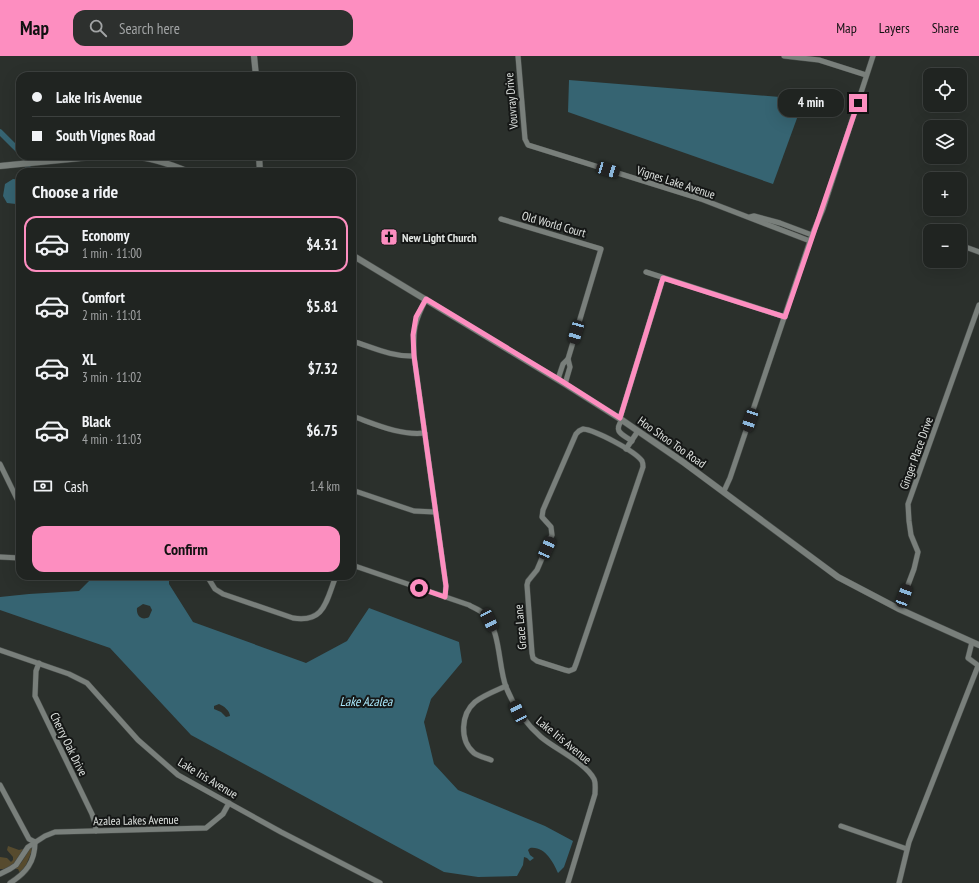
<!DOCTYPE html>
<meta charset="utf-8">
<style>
body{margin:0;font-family:"PT Sans Narrow",sans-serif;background:#2d302e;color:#f1f3f6;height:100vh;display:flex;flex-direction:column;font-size:15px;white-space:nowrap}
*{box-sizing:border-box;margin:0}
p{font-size:13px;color:#a2a4a5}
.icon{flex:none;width:22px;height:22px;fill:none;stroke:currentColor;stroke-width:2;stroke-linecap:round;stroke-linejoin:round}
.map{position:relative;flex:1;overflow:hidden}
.sheet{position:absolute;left:16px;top:112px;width:340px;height:412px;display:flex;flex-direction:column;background:#202421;border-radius:12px;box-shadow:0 4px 16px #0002,0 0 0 1px #3d413f}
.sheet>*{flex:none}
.hud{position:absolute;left:16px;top:16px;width:340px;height:88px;border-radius:12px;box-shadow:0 4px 16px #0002,0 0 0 1px #3d413f;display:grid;align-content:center;height:88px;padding:0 16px;background:#202421}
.fabs{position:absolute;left:923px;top:12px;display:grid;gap:8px}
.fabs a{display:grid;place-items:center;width:44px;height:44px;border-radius:8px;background:#202421;box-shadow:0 4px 16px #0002,0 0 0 1px #3d413f;font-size:20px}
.end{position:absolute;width:18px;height:18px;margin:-9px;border:5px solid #fd8ec0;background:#111;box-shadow:0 0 0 2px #111}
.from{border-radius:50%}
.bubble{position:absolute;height:28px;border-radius:12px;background:#202421;box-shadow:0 4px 16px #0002,0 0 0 1px #3d413f;font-size:13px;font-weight:700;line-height:28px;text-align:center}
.car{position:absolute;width:12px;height:24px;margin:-12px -6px;border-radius:5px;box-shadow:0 0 3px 1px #0007;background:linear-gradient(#222 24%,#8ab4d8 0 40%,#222 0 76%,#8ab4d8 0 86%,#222 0)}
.hud b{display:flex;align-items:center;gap:14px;height:38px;font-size:15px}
.hud b+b{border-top:1px solid #3d413f}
.hud i{width:10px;height:10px;background:#f1f3f6}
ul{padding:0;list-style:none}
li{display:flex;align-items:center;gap:12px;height:56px;margin:0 8px 6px;padding:0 8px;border:2px solid transparent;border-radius:12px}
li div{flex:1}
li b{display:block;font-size:15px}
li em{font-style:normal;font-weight:700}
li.on{border-color:#fd8ec0}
li>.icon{width:36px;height:36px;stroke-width:1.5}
h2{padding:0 16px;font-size:18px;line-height:48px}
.pay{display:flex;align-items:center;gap:10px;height:44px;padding:0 16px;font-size:15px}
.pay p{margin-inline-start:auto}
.button{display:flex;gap:8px;margin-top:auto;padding:8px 16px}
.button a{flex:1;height:46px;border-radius:12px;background:#fd8ec0;color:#111;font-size:16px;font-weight:700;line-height:46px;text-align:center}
header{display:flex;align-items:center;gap:24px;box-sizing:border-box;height:56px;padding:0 20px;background:#fd8ec0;color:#111}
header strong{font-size:19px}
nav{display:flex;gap:22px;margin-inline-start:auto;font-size:14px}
.search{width:280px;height:36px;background:#2d302e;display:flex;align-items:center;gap:10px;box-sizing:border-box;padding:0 14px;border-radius:12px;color:#a2a4a5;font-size:15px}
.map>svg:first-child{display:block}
.green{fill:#574b2e}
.water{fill:#366472;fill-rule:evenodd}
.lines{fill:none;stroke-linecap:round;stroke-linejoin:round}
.canal{stroke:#366472;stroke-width:5.5}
.minor-casing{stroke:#484d4a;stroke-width:6}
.tertiary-casing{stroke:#484d4a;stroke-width:7}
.minor{stroke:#797f7b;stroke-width:5}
.tertiary{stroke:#797f7b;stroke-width:6}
.route{stroke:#fd8ec0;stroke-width:5}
.labels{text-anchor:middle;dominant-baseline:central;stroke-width:4;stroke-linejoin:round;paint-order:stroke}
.street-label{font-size:12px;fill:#e0e4e1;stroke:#151716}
.poi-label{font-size:12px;font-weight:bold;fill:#e0e4e1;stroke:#151716;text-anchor:start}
.water-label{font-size:13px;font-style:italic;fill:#abe9fc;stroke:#151716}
</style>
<header>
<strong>Map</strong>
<div class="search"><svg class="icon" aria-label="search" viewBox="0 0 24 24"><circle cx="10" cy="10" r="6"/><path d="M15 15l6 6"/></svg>Search here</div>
<nav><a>Map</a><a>Layers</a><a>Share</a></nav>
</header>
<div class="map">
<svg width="979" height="827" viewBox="0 0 979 827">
<rect width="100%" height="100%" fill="#2b302c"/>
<g class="green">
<path d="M8 790 19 794 23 793C18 802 12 814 0 813V801L7 802 11 806 13 804V801L7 794Z"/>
<polygon points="31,791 33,792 26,809 20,817 18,813 15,813 21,807"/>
</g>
<g class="water">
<polygon points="569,24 804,43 773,128 568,56"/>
<path d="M13 123 20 124C20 132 22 142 16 148L7 147 3 140 5 128Z"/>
<path d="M94 520H169V528L193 566 306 607 347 585 369 552 459 586 462 606 431 643 424 666 434 708 458 734 545 770 573 785 564 811 558 817C553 806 545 790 530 792L528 794 530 799 534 802 530 805 527 802 524 801 523 809 517 820 478 821 444 816 191 679 110 592 0 554V541L29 538 79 535ZM143 548 150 550 152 554 149 561C142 565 136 560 137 552ZM219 648C224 650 230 655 230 660L226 661 221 656 214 653V650Z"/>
</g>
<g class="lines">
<g class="canal">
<polyline points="0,76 20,96"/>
<polyline points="25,100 29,116"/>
</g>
<g class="minor-casing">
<g id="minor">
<polyline points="518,0 525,83 528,89 701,143 810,185"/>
<polyline points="784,0 819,4 866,19"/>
<polyline points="750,161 754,160 780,167 812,179"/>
<polyline points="501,163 601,193 568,303 570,311 565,328"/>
<polyline points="960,189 979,196"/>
<polyline points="646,216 785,261"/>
<path d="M426 243C414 266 413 274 414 300L446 530 445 541"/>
<path d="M352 285C372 291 392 301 414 300"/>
<polyline points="558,323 563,308 568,303"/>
<path d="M352 360C375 368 400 380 425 377"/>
<polyline points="620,362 663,222"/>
<path d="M622 364C613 376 622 378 632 385"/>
<path d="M583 373C595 374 635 395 642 405 643 407 643 408 643 411L576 608 574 613 569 615 565 614 537 605 533 602 532 597 527 529 528 525 537 514 552 479 551 471 542 461 543 454 576 378 579 375Z"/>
<polyline points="626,393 638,375"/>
<polyline points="0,408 20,449"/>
<polyline points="352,434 414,455 435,456"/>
<polyline points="724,435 730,422 812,179 823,153 873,0"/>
<polyline points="0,501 20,502"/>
<path d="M352 509 469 549C474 552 480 554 484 558 501 574 498 610 506 631 514 651 525 667 541 681 555 693 586 707 594 723 596 727 595 734 595 738L568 827"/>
<path d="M207 520 215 533 223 538 293 562C325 567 326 545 336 520"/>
<polyline points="899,553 914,513 918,496 911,479 909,465 908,448 979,249"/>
<polyline points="972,586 968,602 979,610"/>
<polyline points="0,594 69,618 87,627 138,684 178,719 205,734 281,776 380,827"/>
<polyline points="39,607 36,615 35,640 92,758 95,767 96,775"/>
<path d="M491 704C486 702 478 700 474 697 459 684 461 658 475 646 484 639 495 635 506 630"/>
<polyline points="0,729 29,783 35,786"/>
<polyline points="841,770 907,793"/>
<polyline points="0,818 10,813 16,809 28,791 45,780 55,776 206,772 223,758 229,747"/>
<path d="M10 827C26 817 35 806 35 786"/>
<polyline points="899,827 909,786 978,610"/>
</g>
</g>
<g class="tertiary-casing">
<g id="tertiary">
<polyline points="254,0 256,20"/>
<path d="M130 100C150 101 170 108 189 116"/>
<polyline points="259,100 260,116"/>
<polyline points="0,110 101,100"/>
<polyline points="352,199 565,328 622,364 683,406 838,521 899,553 979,589"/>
</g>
</g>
<use href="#minor" class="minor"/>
<use href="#tertiary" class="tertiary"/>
</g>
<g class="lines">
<path class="route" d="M419 532 445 541 446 530 414 300 413 279 416 261 426 243 560 324 620 362 663 222 785 261C809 190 834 119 858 47"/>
</g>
<defs>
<g id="church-square" transform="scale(0.9)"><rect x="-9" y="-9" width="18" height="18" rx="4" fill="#fd8ec0" stroke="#151716"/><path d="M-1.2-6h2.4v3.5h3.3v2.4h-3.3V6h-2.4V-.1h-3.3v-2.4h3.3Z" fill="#111"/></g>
</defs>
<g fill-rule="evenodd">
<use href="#church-square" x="389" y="181"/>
</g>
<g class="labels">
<g class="street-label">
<text transform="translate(511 45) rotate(-95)">Vouvray Drive</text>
<text transform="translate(676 126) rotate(18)">Vignes Lake Avenue</text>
<text transform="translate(554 168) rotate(16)">Old World Court</text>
<text transform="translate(672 386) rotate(35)">Hoo Shoo Too Road</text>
<text transform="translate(916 397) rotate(-70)">Ginger Place Drive</text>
<text transform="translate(520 571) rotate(-95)">Grace Lane</text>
<text transform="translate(564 684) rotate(39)">Lake Iris Avenue</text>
<text transform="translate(69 688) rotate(64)">Cherry Oak Drive</text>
<text transform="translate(208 722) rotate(31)">Lake Iris Avenue</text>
<text transform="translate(136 764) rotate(-1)">Azalea Lakes Avenue</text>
</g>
<g class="poi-label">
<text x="402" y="181">New Light Church</text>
</g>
<g class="water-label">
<text x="366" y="645">Lake Azalea</text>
</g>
</g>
</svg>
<div class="fabs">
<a><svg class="icon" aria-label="locate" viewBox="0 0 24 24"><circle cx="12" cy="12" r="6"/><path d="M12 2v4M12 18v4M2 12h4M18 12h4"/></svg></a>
<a><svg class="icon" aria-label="layers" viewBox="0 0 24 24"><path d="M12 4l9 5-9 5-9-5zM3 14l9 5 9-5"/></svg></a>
<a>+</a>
<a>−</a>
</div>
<i class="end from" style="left:419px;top:532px"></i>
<i class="end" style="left:858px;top:47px"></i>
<div class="bubble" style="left:778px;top:33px;width:66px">4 min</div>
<i class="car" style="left:608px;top:114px;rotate:107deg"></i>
<i class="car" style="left:576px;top:276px;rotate:196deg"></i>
<i class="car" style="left:750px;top:364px;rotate:199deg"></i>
<i class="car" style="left:547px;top:492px;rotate:24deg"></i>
<i class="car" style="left:904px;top:540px;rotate:20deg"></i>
<i class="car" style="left:489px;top:564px;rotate:154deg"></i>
<i class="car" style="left:518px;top:656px;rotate:334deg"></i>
<div class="hud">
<b><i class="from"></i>Lake Iris Avenue</b>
<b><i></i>South Vignes Road</b>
</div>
<section class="sheet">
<h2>Choose a ride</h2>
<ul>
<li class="on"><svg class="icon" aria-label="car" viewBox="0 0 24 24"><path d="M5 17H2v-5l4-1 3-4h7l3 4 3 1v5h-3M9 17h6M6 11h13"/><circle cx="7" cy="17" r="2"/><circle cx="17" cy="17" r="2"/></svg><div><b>Economy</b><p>1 min · 11:00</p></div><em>$4.31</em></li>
<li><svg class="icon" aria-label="car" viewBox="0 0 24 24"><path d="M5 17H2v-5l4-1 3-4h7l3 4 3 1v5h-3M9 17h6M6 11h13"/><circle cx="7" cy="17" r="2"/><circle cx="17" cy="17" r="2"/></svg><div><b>Comfort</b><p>2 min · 11:01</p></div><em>$5.81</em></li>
<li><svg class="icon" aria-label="car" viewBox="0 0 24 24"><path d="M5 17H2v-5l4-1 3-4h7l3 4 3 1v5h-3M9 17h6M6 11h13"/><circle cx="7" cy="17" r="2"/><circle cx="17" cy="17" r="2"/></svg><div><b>XL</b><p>3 min · 11:02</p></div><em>$7.32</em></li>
<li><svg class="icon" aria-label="car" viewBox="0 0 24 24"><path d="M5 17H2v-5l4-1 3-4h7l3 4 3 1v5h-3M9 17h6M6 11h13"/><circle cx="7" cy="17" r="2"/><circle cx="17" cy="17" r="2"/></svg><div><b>Black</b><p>4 min · 11:03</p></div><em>$6.75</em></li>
</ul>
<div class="pay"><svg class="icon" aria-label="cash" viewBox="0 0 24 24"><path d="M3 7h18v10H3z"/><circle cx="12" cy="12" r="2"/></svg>Cash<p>1.4 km</p></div>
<div class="button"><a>Confirm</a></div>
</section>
</div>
